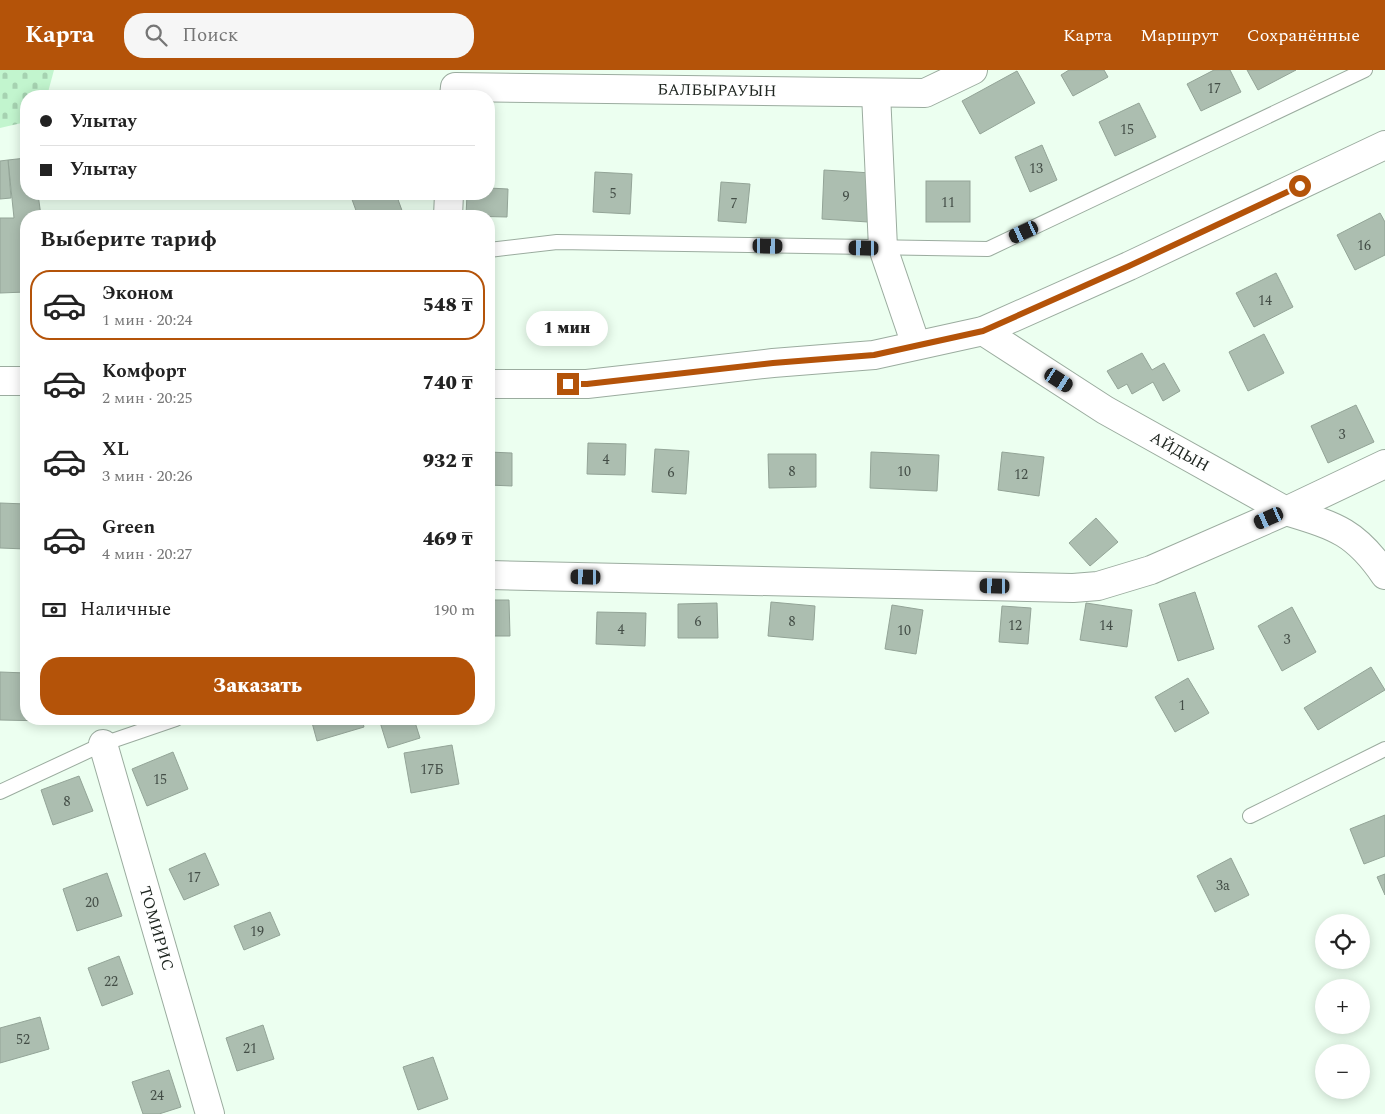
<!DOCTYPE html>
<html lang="ru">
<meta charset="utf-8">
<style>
body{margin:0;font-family:Spectral,serif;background:#f6f6f6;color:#222;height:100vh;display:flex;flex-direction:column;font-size:19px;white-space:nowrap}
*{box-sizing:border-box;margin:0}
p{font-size:16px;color:#767676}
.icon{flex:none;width:28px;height:28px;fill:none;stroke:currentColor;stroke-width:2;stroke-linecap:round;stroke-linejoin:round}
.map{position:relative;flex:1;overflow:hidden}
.drawer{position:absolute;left:20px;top:140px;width:475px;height:515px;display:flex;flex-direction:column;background:#fff;border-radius:20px;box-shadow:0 2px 12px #0003}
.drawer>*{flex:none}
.banner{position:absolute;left:20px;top:20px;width:475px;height:110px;border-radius:20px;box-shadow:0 2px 12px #0003;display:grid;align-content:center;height:110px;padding:0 20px;background:#fff}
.tools{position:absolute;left:1315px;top:844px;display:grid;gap:10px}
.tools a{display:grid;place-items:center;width:55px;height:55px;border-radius:50%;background:#fff;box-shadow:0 2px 12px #0003;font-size:25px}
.end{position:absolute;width:22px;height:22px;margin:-11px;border:6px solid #b45309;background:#fff;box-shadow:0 0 0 2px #fff}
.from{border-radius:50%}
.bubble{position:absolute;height:35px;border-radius:18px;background:#fff;box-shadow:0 2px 12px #0003;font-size:16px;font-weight:800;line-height:35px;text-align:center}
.car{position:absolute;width:15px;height:30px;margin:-15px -8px;border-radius:6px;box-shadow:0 0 4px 1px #0007;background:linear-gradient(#222 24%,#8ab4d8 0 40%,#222 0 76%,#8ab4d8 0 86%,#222 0)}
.banner b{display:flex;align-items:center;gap:18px;height:48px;font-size:19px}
.banner b+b{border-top:1px solid #e0e0e0}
.banner i{width:12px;height:12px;background:#222}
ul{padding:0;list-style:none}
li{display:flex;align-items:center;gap:15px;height:70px;margin:0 10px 8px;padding:0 10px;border:2px solid transparent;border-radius:20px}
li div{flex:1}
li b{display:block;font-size:19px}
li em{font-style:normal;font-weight:800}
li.current{border-color:#b45309}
li>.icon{width:45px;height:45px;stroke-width:1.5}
h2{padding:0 20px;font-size:22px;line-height:60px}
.pay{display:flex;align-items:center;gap:12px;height:55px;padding:0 20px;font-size:19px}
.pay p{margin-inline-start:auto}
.action{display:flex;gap:10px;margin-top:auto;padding:10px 20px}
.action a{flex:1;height:58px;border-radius:20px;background:#b45309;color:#fff;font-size:20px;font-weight:800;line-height:58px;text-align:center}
header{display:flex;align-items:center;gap:30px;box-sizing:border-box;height:70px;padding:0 25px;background:#b45309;color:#fff}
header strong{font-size:24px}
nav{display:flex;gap:28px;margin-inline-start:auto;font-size:18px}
.search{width:350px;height:45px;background:#f6f6f6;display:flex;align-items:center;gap:12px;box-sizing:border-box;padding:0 18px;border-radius:20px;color:#767676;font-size:19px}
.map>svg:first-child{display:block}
.cemetery{fill:url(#cemetery-stones)}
.building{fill:#acbeb0;stroke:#93a497}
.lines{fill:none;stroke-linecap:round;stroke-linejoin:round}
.service-casing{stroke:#9bac9f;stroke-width:16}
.minor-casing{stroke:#9bac9f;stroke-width:30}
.service{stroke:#fff;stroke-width:14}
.minor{stroke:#fff;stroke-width:28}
.route{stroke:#b45309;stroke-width:6}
.labels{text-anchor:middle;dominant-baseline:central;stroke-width:4;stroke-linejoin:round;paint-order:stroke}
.number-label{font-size:14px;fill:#434d46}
.street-label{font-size:16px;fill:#202722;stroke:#fff}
</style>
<header>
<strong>Карта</strong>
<div class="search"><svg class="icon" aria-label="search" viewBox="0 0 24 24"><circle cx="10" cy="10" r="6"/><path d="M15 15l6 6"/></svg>Поиск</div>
<nav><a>Карта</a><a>Маршрут</a><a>Сохранённые</a></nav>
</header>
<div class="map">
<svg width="1385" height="1044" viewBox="0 0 1385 1044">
<defs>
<pattern id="cemetery-stones" width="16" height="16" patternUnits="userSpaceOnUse" patternTransform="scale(1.25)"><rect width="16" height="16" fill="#c2f5ce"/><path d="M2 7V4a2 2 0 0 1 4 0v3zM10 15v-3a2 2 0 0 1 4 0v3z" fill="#a6d2b1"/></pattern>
</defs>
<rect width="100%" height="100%" fill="#ecfff0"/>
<polygon class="cemetery" points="0,0 54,0 47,26 26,26 26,52 0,58"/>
<g class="building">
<polygon points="1069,0 1104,0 1108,7 1073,26 1061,5"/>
<polygon points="1214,0 1230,0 1241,22 1201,41 1187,14"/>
<polygon points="1247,0 1296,0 1258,20"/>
<polygon points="1017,1 1035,33 980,64 962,31"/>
<polygon points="1139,33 1156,67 1115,86 1099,52"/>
<polygon points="1042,75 1057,110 1030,122 1015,87"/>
<polygon points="26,88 26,124 38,124 41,146 26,146 26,222 0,223 0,148 14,148 8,90"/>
<polygon points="8,90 11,128 0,129 0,91"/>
<polygon points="824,100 871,103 868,152 822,149"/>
<polygon points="595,102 632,104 630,144 593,142"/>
<rect x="926" y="111" width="44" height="41"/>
<polygon points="721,112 750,114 746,153 718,151"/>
<polygon points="489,118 508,119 507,147 466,146 467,124 489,124"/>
<polygon points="350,124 396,124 404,146 358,146"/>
<polygon points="231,141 232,146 202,146"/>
<polygon points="1380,143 1385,152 1385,185 1355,200 1337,165"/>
<polygon points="1276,203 1293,237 1254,257 1236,223"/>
<polygon points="1264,264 1284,303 1248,321 1229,282"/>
<polygon points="1142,283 1152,300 1164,293 1180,321 1163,331 1153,312 1132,324 1127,314 1118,319 1107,301"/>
<polygon points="1356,335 1374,372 1328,393 1311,356"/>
<polygon points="588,373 626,374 625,405 587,404"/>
<polygon points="655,379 689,381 686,424 652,422"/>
<polygon points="489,382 512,383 512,416 489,415"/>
<polygon points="871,382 939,385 937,421 870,418"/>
<polygon points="1002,382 1044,387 1039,426 998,420"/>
<polygon points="768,384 816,384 816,417 769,418"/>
<polygon points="0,433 26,434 26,479 0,478"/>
<polygon points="1096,448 1118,472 1090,496 1069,473"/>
<polygon points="1195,522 1214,579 1178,591 1159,534"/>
<polygon points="489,530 509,530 510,566 489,566"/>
<polygon points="771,532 815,536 813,570 768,566"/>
<polygon points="717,533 718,568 678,568 678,534"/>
<polygon points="1086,533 1132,540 1127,577 1080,570"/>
<polygon points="892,535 923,540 916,584 885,579"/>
<polygon points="1002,536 1031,538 1028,574 999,572"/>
<polygon points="1292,537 1316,582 1282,601 1258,556"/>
<polygon points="597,542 646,543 645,576 596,574"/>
<polygon points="1371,597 1385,620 1318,660 1304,638"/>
<polygon points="0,602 26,603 26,649 97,649 97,652 0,650"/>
<polygon points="489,606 492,606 493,626 489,626"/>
<polygon points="1188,608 1209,643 1175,662 1155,627"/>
<polygon points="311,649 362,649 364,657 317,671"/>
<polygon points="379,649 414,649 420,668 388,678"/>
<polygon points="452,675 459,714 411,723 404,683"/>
<polygon points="173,682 188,719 147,736 132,699"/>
<polygon points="79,706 93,741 53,755 41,720"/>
<polygon points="1385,745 1385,786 1364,794 1350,759"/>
<polygon points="205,783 219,815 184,830 169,799"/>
<polygon points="1231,788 1249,825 1215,842 1197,806"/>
<polygon points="107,803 122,846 77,861 63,819"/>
<polygon points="1385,804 1385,825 1377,807"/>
<polygon points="270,842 280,865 244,880 234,856"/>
<polygon points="119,886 133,924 102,936 88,898"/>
<polygon points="40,947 49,979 0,993 0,958"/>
<polygon points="263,955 274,989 237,1001 226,968"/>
<polygon points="433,987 448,1029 418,1040 403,997"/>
<polygon points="169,1000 181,1037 159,1044 143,1044 132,1012"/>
</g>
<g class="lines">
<g class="service-casing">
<g id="service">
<polyline points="489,180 557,172 988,179 1365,0"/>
<polyline points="0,722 103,674 176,649"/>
<polyline points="1250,746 1385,679"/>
</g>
</g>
<g class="minor-casing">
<g id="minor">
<polyline points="876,23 883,178 916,275"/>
<path id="s1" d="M454 26 455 17 925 23 973 0"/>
<polyline points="448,146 449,124"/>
<path id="s2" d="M983 261 1105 340 1286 441 1385 394"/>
<polyline points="0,311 26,311"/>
<polyline points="489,314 587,314 773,293 874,285 983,261 1129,196 1385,75"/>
<path d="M489 505 1073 518 1098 516 1151 500 1286 441C1335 456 1355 461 1385 505"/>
<path id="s3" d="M103 674 210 1044"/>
</g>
</g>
<use href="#service" class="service"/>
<use href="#minor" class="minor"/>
</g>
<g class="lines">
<polyline class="route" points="568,314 587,314 773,293 874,285 983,261 1129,196 1300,116"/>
</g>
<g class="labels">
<g class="number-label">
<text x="1214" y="18">17</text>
<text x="1127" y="59">15</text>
<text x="1036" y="98">13</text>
<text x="613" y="123">5</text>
<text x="846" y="126">9</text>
<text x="948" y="132">11</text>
<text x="734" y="133">7</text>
<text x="1364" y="175">16</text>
<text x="1265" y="230">14</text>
<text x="1342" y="364">3</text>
<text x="606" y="389">4</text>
<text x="792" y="401">8</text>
<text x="904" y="401">10</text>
<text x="671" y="402">6</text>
<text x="1021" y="404">12</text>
<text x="698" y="551">6</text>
<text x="792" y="551">8</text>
<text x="1015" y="555">12</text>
<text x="1106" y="555">14</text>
<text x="621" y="559">4</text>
<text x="904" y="560">10</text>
<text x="1287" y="569">3</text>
<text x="1182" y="635">1</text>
<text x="432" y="699">17Б</text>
<text x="160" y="709">15</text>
<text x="67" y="731">8</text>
<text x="194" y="807">17</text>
<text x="1223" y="815">3а</text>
<text x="92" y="832">20</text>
<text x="257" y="861">19</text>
<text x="111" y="911">22</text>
<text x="23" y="969">52</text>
<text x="250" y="978">21</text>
<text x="157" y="1025">24</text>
</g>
<g class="street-label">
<text stroke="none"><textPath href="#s1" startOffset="271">БАЛБЫРАУЫН</textPath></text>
<text stroke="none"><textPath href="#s2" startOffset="231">АЙДЫН</textPath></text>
<text stroke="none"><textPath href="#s3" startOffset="192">ТОМИРИС</textPath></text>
</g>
</g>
</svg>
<div class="tools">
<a><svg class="icon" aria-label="locate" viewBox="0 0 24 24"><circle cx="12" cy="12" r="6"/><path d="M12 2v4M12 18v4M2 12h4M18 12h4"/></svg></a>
<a>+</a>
<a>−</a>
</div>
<i class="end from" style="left:1300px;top:116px"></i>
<i class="end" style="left:568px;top:314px"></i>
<div class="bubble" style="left:526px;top:241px;width:82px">1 мин</div>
<i class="car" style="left:1024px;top:162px;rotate:245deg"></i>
<i class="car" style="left:768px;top:176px;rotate:91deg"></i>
<i class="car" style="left:864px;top:178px;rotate:271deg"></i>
<i class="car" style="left:1059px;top:310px;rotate:123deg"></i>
<i class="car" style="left:1269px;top:448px;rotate:246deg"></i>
<i class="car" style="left:586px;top:507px;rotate:271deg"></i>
<i class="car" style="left:995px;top:516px;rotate:271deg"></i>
<div class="banner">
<b><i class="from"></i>Улытау</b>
<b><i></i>Улытау</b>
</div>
<section class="drawer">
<h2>Выберите тариф</h2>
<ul>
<li class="current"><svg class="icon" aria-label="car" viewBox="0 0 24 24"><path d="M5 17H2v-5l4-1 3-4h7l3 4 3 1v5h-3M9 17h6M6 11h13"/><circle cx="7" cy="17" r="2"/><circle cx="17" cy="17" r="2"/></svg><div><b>Эконом</b><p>1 мин · 20:24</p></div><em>548 ₸</em></li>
<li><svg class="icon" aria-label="car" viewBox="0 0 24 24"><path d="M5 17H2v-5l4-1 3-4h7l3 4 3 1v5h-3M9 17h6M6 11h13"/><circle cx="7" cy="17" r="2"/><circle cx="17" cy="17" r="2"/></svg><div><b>Комфорт</b><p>2 мин · 20:25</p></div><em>740 ₸</em></li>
<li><svg class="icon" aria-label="car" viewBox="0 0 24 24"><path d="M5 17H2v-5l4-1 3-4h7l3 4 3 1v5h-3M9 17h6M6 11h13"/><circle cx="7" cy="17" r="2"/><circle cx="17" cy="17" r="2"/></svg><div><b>XL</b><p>3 мин · 20:26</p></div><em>932 ₸</em></li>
<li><svg class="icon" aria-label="car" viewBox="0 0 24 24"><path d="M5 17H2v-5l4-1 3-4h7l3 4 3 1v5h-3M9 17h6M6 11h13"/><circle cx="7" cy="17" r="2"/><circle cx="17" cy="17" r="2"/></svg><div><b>Green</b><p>4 мин · 20:27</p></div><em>469 ₸</em></li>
</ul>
<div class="pay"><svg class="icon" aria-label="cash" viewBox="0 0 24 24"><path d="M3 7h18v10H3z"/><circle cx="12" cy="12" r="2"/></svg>Наличные<p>190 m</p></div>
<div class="action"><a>Заказать</a></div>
</section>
</div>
